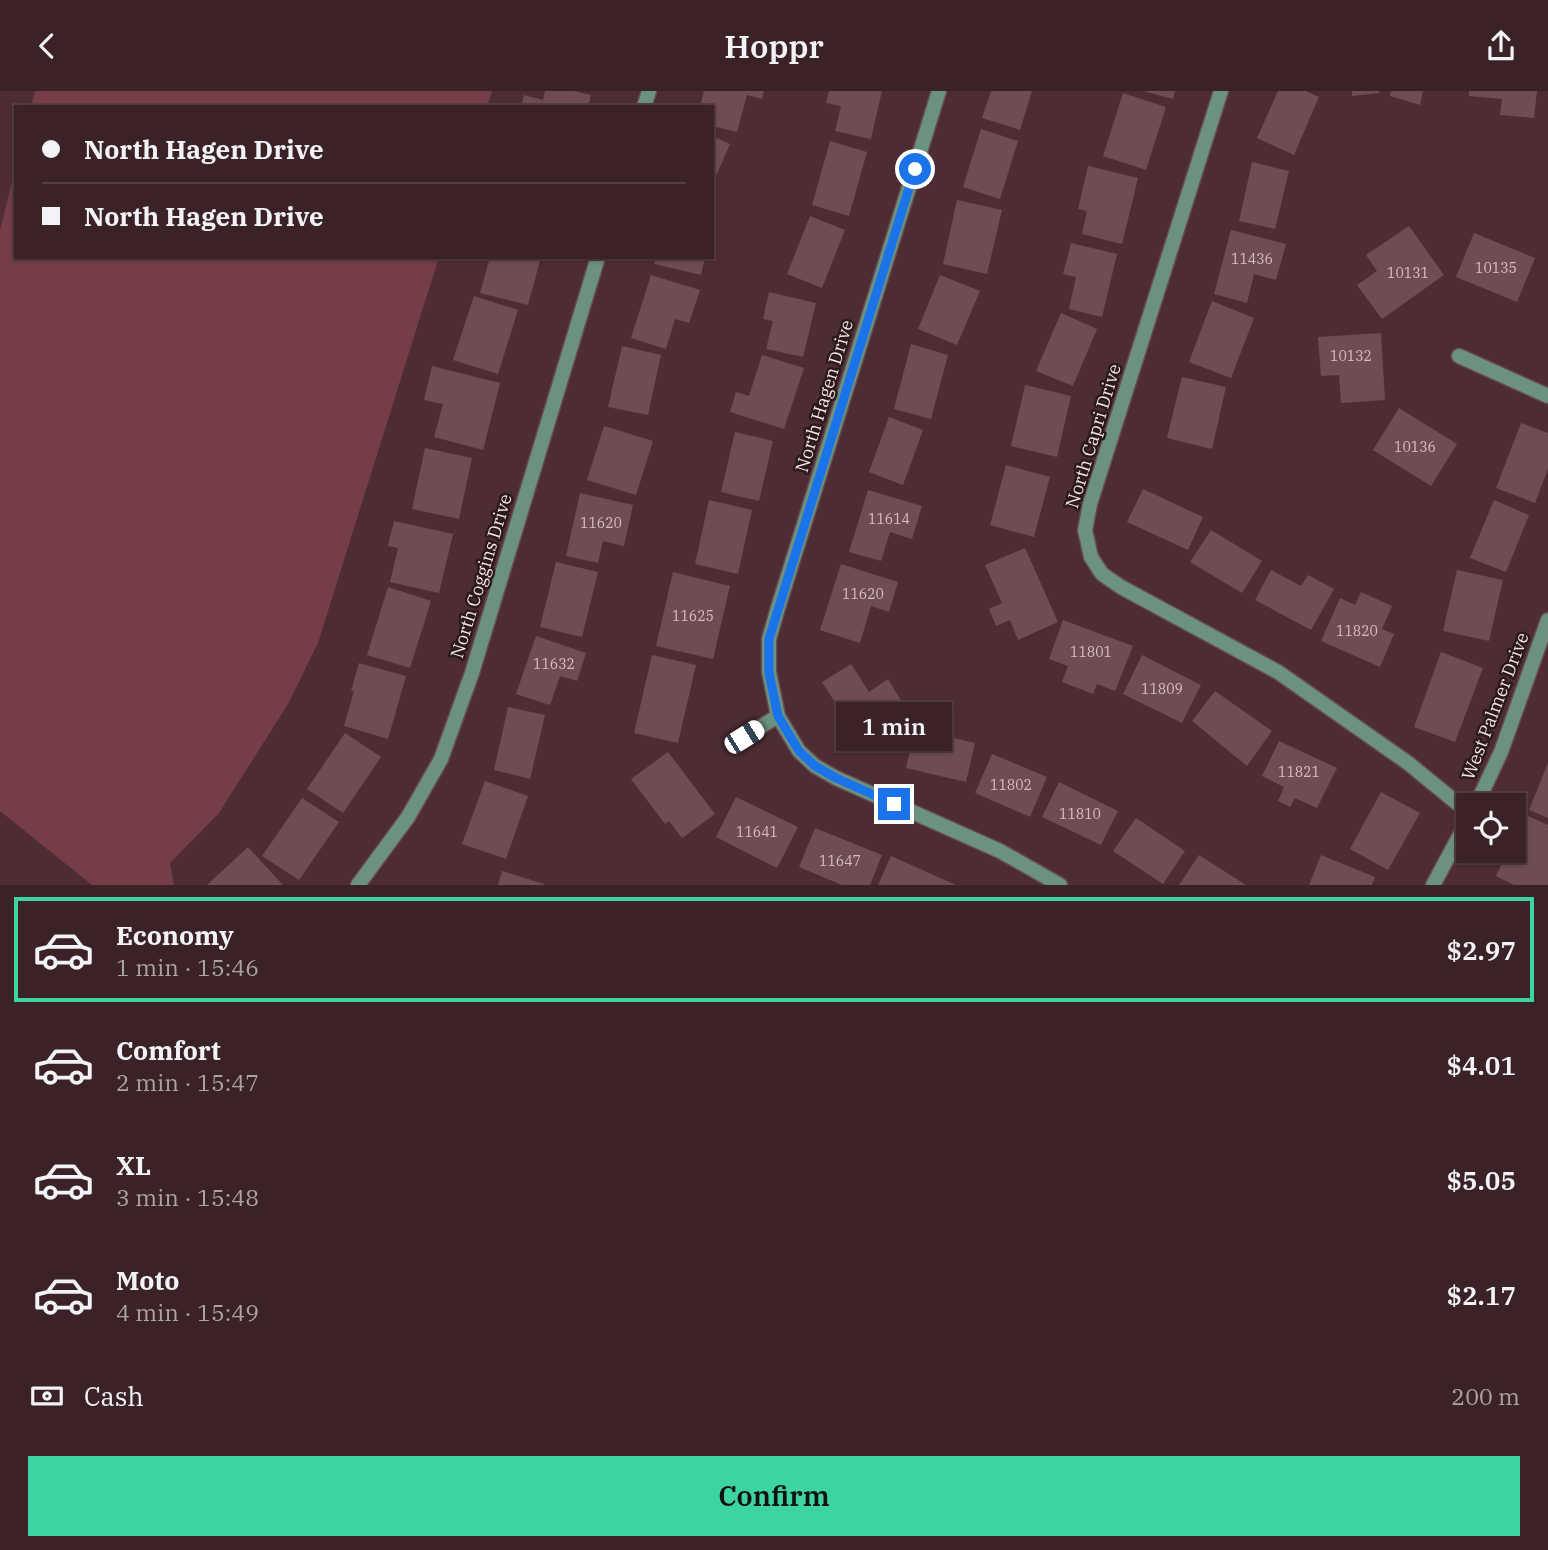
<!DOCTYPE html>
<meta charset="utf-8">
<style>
body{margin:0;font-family:"IBM Plex Serif",serif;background:#452f32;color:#f1f3f6;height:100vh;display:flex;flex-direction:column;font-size:26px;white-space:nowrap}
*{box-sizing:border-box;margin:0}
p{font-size:23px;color:#aba4a7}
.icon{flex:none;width:38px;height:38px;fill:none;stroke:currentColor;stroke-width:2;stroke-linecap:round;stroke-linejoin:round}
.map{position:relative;height:794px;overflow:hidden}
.panel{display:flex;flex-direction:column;background:#3a2226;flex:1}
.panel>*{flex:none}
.banner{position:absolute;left:14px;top:14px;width:700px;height:154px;border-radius:0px;box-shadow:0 2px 5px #0004,0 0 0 2px #543f43;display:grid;align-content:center;height:154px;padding:0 28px;background:#3a2226}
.controls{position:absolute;left:1456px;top:702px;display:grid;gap:14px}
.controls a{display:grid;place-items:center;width:70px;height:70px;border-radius:0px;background:#3a2226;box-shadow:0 2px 5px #0004,0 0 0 2px #543f43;font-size:35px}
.end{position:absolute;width:32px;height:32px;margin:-16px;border:9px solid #1a73e8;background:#fff;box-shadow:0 0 0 4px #fff}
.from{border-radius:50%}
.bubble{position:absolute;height:49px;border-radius:0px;background:#3a2226;box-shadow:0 2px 5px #0004,0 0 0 2px #543f43;font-size:23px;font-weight:600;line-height:49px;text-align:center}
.car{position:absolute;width:21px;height:42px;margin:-21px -10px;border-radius:9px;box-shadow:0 0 5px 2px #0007;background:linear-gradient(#fff 24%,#345 0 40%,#fff 0 76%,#345 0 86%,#fff 0)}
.banner b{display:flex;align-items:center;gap:24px;height:66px;font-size:26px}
.banner b+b{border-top:2px solid #543f43}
.banner i{width:18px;height:18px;background:#f1f3f6}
ul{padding:12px 0 0;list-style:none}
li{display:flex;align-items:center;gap:21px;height:105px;margin:0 14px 10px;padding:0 14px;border:4px solid transparent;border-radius:0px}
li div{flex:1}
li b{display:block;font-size:26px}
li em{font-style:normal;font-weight:600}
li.selected{border-color:#3dd4a3}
li>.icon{width:63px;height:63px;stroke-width:1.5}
.pay{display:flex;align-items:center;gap:18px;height:77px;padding:0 28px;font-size:26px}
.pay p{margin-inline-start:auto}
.primary-button{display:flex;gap:14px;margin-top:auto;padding:14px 28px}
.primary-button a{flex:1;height:80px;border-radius:0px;background:#3dd4a3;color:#111;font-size:28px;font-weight:600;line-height:80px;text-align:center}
header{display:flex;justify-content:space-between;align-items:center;height:91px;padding:0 28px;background:#3a2226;font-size:32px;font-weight:600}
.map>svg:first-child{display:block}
.green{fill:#753d48}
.building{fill:#6f4c52}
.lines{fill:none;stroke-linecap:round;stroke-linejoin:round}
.minor-casing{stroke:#694a50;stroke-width:17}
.minor{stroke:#6b9180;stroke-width:14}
.route{stroke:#1a73e8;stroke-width:9}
.labels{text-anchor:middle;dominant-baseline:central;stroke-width:5;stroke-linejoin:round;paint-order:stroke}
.number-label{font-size:14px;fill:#d6bec1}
.street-label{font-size:18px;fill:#f9e4e6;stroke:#291a1d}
</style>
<header><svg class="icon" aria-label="back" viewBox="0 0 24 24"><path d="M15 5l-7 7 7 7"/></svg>Hoppr<svg class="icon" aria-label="share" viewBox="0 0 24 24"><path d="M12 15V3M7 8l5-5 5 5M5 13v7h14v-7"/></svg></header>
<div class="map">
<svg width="1548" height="794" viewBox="0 0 1548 794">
<rect width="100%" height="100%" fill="#4d2d33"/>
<g class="green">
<polygon points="35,0 492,0 487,16 31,16"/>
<polygon points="16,75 16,166 439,166 318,552 288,613 219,722 170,772 174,794 92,794 0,720 0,139"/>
</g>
<g class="building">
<polygon points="545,0 574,0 591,4 588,16 521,16 524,4 543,9"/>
<polygon points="704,0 764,0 762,8 747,4 737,41 712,35 712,16 700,16"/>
<polygon points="829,0 882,0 871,48 835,40 841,15 826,12"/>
<polygon points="991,0 1032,0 1020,39 982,27"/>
<polygon points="1143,0 1175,0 1173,8"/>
<polygon points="1278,0 1306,0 1319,6 1294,64 1257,47"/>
<polygon points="1352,0 1379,0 1379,2 1352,5"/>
<polygon points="1391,0 1423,0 1420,14 1390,5"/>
<polygon points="1469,0 1537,0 1534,27 1500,24 1502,8 1469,5"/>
<polygon points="1123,2 1166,16 1146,79 1103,65"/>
<polygon points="981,38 1018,50 1000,108 963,96"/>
<polygon points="712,45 730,53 712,94"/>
<polygon points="830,50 867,61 849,125 812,114"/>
<polygon points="1252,71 1289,80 1275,138 1239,130"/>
<polygon points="1088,75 1138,87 1122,153 1082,143 1087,120 1078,118"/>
<polygon points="957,109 1002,119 987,183 943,173"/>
<polygon points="810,125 845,139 822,197 787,183"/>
<polygon points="1409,135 1444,184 1382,228 1357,194 1377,180 1366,164"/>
<polygon points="1231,139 1286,153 1276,189 1254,183 1247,212 1214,203"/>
<polygon points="1474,142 1535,167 1517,211 1456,186"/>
<polygon points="1071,152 1117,163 1102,226 1069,218 1076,186 1063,183"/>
<polygon points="490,166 541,166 528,214 480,202"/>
<polygon points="656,166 705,166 701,184 654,173"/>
<polygon points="651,184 700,199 689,232 675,228 666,258 631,247"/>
<polygon points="940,184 980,200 957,254 918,238"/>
<polygon points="769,201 816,212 803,266 766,258 773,230 763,228"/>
<polygon points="474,205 518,219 498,283 453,269"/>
<polygon points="1212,210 1254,227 1231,287 1189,271"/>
<polygon points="1061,222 1097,238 1073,295 1036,280"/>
<polygon points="1381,242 1385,309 1341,312 1339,284 1321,285 1318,246"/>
<polygon points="911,253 948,264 931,328 894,318"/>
<polygon points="622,255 661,264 648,324 608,316"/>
<polygon points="762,264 804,277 784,338 730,321 736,301 749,305"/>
<polygon points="432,275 500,292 483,359 434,346 443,313 424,309"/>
<polygon points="1182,286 1226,296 1212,358 1167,347"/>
<polygon points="1025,294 1071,305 1057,366 1011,355"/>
<polygon points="1399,317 1457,353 1431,395 1373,359"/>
<polygon points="889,326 923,339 903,394 869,381"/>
<polygon points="1521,332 1548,342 1548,378 1535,412 1496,397"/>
<polygon points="604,335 653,350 636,404 587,389"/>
<polygon points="735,341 773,350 759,410 721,401"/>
<polygon points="425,357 472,367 459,428 412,418"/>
<polygon points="1006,374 1050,386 1034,446 990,434"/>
<polygon points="1143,398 1203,426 1188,459 1127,431"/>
<polygon points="868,399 922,415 912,448 890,441 881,470 849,461"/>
<polygon points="580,402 633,414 624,455 603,450 598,472 566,465"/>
<polygon points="709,409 752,419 738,483 695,473"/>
<polygon points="1494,409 1529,424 1506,481 1470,467"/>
<polygon points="394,430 453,443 439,502 390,491 398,457 388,455"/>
<polygon points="1211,439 1262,470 1242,502 1190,471"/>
<polygon points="1025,457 1058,531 1018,549 1010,529 996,535 989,518 1002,512 985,474"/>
<polygon points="556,471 598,481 582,546 540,536"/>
<polygon points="841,473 898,491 889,521 871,515 860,552 820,539"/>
<polygon points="1271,479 1301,495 1308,484 1334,498 1311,539 1255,509"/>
<polygon points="1457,479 1503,489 1489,550 1443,540"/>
<polygon points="673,481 730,495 713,568 656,555"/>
<polygon points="388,496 431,510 410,577 367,564"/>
<polygon points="1361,501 1392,515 1382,538 1394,543 1380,576 1321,550 1340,507 1355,514"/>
<polygon points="1063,529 1133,555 1115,600 1097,593 1093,603 1062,591 1068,575 1049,568"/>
<polygon points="536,545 586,562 577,590 560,585 550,614 516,603"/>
<polygon points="1441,561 1483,577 1455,651 1414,636"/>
<polygon points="652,564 696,574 678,652 634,642"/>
<polygon points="1142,564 1201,594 1182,632 1123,603"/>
<polygon points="359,572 406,585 388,648 344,635 354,600 351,600"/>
<polygon points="851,573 869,601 888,588 905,616 893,623 899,633 863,655 822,591"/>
<polygon points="1215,600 1272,640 1247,675 1192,630"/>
<polygon points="508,616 545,624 530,688 494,679"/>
<polygon points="915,638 975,652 966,691 906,677"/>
<polygon points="345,642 381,666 343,722 307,698"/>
<polygon points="1279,650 1337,677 1317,717 1295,707 1290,716 1278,710 1284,696 1262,685"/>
<polygon points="668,661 715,723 682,747 669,730 665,733 631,688"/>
<polygon points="992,663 1047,686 1030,726 975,702"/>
<polygon points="1548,672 1548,727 1529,719"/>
<polygon points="485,690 528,705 506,768 462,753"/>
<polygon points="1059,691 1118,720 1101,754 1042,726"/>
<polygon points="1381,701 1420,722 1388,779 1350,758"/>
<polygon points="736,706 798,736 777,777 716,746"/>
<polygon points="302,707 339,731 299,789 262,765"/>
<polygon points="1526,724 1548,734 1548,794 1514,794 1496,785 1508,760 1514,760 1514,748"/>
<polygon points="1136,727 1185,760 1163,793 1113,760"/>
<polygon points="815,737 882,764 870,794 842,794 799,776"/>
<polygon points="248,756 283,794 207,794"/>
<polygon points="1199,764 1246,794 1179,794"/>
<polygon points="1321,764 1375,786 1372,794 1309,794"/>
<polygon points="891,765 956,794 878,794"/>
<polygon points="502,780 544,793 544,794 498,794"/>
</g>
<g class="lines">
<g class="minor-casing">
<g id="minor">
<polyline points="939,0 777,520 769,548 769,581 778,625 799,660 815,675 836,687 1000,760 1060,794"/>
<polyline points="1221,0 1090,413 1085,439 1091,466 1102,483 1121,496 1278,581 1408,672 1468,721"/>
<polyline points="644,16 649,0"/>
<polyline points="1459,265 1548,305"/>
<polyline points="744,646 778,625"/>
<polyline points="1476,714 1501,661 1548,529"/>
<polyline points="358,794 408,726 441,668 472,582 598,166"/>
<polyline points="1433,794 1468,729"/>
</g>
</g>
<use href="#minor" class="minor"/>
</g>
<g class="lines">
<polyline class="route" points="894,713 836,687 815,675 799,660 778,625 769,582 769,548 915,78"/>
</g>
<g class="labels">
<g class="number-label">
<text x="1252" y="168">11436</text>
<text x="1496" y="177">10135</text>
<text x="1408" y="182">10131</text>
<text x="1351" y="265">10132</text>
<text x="1415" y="356">10136</text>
<text x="889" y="428">11614</text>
<text x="601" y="432">11620</text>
<text x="863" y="503">11620</text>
<text x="693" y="525">11625</text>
<text x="1357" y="540">11820</text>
<text x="1091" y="561">11801</text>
<text x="554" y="573">11632</text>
<text x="1162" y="598">11809</text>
<text x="1299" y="681">11821</text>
<text x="1011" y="694">11802</text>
<text x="1080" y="723">11810</text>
<text x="757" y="741">11641</text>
<text x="840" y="770">11647</text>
</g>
<g class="street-label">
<text transform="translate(824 305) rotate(-73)">North Hagen Drive</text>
<text transform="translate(1093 345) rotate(-73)">North Capri Drive</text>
<text transform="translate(481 485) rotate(-73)">North Coggins Drive</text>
<text transform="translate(1495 615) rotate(-69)">West Palmer Drive</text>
</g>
</g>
</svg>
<div class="controls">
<a><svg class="icon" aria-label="locate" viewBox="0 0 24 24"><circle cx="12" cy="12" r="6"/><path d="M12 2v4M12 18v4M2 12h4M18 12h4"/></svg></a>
</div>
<i class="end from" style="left:915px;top:78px"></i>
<i class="end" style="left:894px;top:713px"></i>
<div class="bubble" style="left:836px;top:611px;width:116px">1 min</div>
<i class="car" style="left:744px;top:646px;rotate:58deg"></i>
<div class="banner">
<b><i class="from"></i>North Hagen Drive</b>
<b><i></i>North Hagen Drive</b>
</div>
</div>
<section class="panel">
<ul>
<li class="selected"><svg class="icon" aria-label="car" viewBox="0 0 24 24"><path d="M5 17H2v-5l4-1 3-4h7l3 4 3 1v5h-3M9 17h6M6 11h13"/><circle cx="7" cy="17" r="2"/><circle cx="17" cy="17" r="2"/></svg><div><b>Economy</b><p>1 min · 15:46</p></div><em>$2.97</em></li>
<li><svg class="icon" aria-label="car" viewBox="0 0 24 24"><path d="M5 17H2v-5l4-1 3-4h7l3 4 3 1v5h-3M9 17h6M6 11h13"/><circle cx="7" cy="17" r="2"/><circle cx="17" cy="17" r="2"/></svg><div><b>Comfort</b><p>2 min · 15:47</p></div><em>$4.01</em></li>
<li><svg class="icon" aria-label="car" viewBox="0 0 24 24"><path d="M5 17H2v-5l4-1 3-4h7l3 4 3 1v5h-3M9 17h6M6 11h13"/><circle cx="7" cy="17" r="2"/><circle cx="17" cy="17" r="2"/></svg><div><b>XL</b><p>3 min · 15:48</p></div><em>$5.05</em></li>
<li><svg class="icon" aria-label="car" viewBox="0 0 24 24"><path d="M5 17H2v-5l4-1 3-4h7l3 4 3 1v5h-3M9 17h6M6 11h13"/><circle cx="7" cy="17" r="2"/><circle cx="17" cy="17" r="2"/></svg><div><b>Moto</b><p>4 min · 15:49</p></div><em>$2.17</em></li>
</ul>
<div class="pay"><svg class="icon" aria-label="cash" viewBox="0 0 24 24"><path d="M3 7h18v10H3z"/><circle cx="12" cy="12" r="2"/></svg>Cash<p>200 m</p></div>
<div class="primary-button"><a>Confirm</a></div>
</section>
